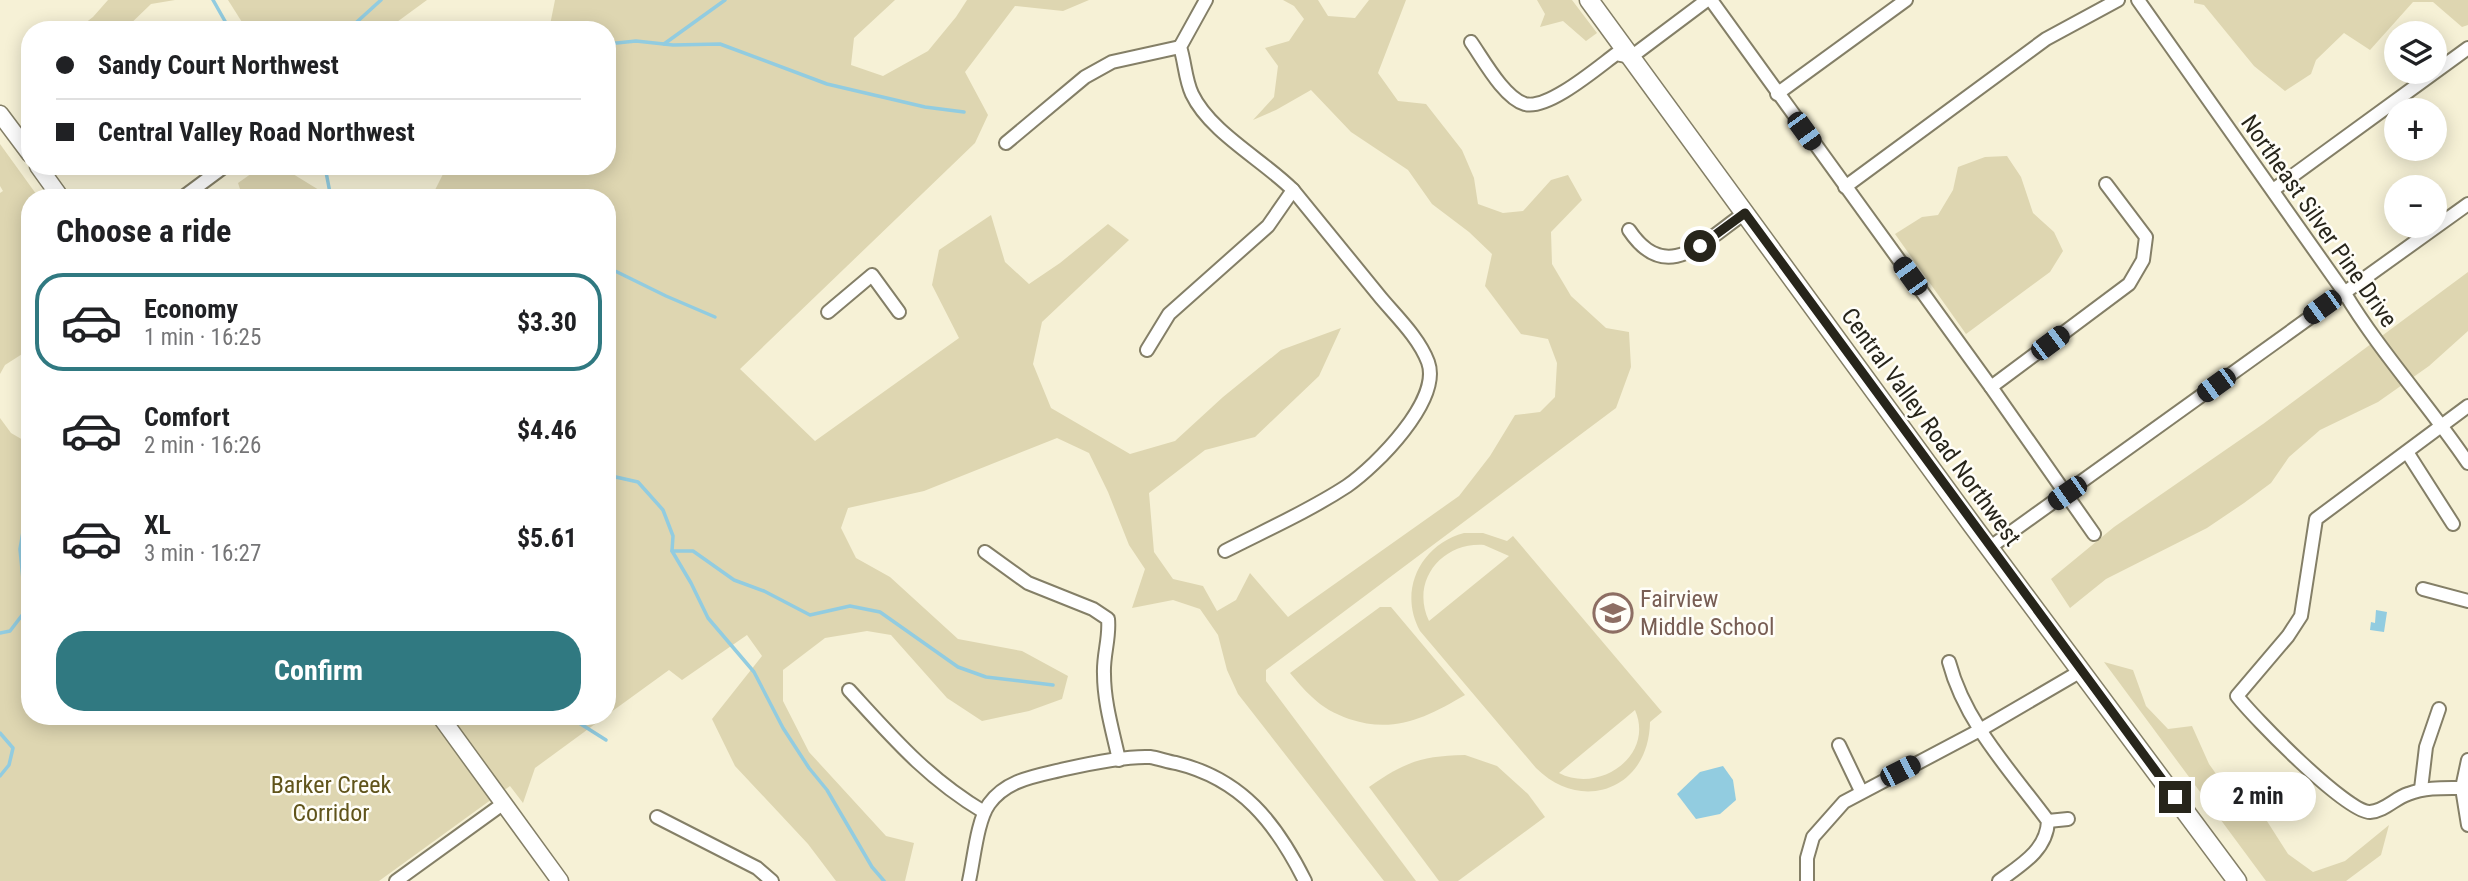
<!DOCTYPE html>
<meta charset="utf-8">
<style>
body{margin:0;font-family:"Roboto Condensed",sans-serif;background:#f6f6f6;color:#202124;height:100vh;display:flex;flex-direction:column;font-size:26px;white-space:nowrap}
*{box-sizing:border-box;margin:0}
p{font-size:23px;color:#757577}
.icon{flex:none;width:38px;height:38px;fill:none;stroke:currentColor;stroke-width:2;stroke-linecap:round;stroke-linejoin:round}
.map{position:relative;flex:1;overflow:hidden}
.side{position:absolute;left:21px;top:189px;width:595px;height:536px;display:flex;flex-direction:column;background:#fff;border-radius:28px;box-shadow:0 4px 18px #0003}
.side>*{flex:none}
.banner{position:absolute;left:21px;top:21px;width:595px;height:154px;border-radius:28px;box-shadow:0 4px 18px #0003;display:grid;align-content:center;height:154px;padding:0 35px;background:#fff}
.controls{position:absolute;left:2384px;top:21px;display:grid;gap:14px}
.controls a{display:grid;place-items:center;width:63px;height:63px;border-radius:50%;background:#fff;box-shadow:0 4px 18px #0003;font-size:35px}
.end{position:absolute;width:32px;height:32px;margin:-16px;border:9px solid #27251b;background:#fff;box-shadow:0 0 0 4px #fff}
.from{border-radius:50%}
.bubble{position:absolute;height:49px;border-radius:24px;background:#fff;box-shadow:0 4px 18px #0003;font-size:23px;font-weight:700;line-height:49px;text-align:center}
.car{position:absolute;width:21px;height:42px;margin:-21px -10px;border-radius:9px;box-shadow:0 0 5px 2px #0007;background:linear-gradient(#222 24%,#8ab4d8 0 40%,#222 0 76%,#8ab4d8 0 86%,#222 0)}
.banner b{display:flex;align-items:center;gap:24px;height:66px;font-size:26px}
.banner b+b{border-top:2px solid #e0e0e0}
.banner i{width:18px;height:18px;background:#202124}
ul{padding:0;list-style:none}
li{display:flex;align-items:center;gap:21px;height:98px;margin:0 14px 10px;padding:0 21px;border:4px solid transparent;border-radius:28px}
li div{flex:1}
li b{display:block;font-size:26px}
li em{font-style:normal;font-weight:700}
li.active{border-color:#307981}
li>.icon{width:63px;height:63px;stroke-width:1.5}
h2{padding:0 35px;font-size:32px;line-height:84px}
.button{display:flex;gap:14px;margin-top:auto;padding:14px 35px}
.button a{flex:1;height:80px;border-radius:28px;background:#307981;color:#fff;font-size:28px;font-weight:700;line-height:80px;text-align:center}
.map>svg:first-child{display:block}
.green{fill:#ded6b1;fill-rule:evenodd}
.water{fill:#92cce0}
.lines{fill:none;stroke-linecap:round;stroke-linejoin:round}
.stream{stroke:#92cce0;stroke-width:3.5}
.minor-casing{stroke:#847f67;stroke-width:16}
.tertiary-casing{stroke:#847f67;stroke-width:19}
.secondary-casing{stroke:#847f67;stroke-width:21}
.minor{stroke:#fff;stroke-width:12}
.tertiary{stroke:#fff;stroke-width:16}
.secondary{stroke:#fff;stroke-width:18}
.route{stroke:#27251b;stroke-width:9}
.labels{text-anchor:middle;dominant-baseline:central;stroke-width:5;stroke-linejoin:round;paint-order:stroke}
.street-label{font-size:24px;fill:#27251b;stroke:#fffef8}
.education-label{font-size:24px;fill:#785e54;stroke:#fffef8;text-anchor:start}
.park-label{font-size:24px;fill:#60541b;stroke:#fffef8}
</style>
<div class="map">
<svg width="2468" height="881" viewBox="0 0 2468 881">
<rect width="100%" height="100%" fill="#f6f1d6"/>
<g class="green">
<polygon points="108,0 175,0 151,4 124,30 76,30 93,17"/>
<polygon points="228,0 427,0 386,30 247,30"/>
<polygon points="555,0 895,0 854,38 851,65 883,76 928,51 956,17 967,0 1089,0 1063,11 1015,6 965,72 988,115 975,143 740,369 815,441 959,338 932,285 939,250 991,215 1005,262 1029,284 1060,263 1108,224 1129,240 1042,322 1033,364 1051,408 1130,454 1175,441 1223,397 1281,350 1341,328 1319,376 1255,437 1205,450 1149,493 1154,552 1173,579 1203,586 1217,611 1236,600 1250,573 1288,617 1459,496 1490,456 1515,415 1540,412 1555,397 1557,363 1548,339 1521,334 1485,286 1492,254 1469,232 1432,204 1408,170 1351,132 1311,90 1276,110 1253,120 1274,97 1278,66 1265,48 1289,41 1304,19 1294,6 1283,0 1318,0 1328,16 1355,18 1369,0 1406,0 1378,73 1398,101 1426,104 1462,150 1474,178 1478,204 1503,213 1523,211 1551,180 1568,175 1582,200 1551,232 1552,264 1571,296 1606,328 1629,332 1631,367 1616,408 1266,670 1266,681 1416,881 1384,881 1238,694 1227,670 1218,635 1200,609 1173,600 1132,608 1145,569 1129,545 1108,492 1089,453 1057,438 924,491 848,508 841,528 856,558 890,577 958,639 1022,651 1068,676 1062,699 1029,711 982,721 947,698 891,635 867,631 825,638 783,670 783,701 809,752 886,836 914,843 905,881 836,881 808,844 735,766 712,719 762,656 747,635 682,680 669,670 607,715 607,198 431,198 447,166 607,166 607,30 549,30"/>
<polygon points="1537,0 1572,0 1597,33 1586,41 1563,21 1540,27 1545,14"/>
<polygon points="2194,0 2468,0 2468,25 2462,27 2433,2 2413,2 2370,50 2344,33 2316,60 2311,74 2285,91 2254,66 2204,5 2194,3"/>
<polygon points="0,144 39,198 30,198 30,349 5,365 0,374 0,193 3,191 0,186"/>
<polygon points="2007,156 2021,177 2033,213 2054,232 2063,251 2050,272 1966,334 1895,234 1922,217 1938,215 1953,190 1958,167 1985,157"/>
<polygon points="262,166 280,166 332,198 243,198 238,183"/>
<polygon points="2468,272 2468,331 2429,366 2378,402 2320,430 2289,457 2271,483 2244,503 2207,528 2106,579 2070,608 2051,579 2114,527 2263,424"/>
<polygon points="0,418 11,433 30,444 30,716 606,716 535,768 523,803 510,786 379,881 0,881"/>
<path d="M1464 533H1483L1507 541 1513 536 1662 712 1650 722C1649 789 1582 814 1536 768L1420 631C1398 591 1420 545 1464 533ZM1484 545 1509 556 1429 621C1410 581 1442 542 1484 545ZM1635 710C1655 756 1599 794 1559 773Z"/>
<path d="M1380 607H1391L1465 695C1426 718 1394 734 1349 719 1335 714 1322 707 1312 697 1304 690 1297 681 1290 673Z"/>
<polygon points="2104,662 2133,670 2146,706 2168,729 2192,726 2209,764 2224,785 2265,818 2288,854 2313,872 2345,861 2389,825 2381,855 2346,881 2266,881"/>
<path d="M1465 755 1497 766 1528 794 1545 817 1458 881H1439L1369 787C1405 762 1421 756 1465 755Z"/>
</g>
<g class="water">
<polygon points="2376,610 2387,612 2384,632 2370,630 2371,622 2375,623"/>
<polygon points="1723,766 1733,780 1736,800 1720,814 1696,819 1677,794 1700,772"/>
</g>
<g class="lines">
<g class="stream">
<polyline points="213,0 230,30"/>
<polyline points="348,30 381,0"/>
<polyline points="607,44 636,41 673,45 720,44 827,84 925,107 964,112"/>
<polyline points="664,44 725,0"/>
<polyline points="322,166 326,172 331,198"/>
<polyline points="607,267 666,296 715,317"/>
<polyline points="607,475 638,482 663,510 673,536 672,551 691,583 708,618 754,672 783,728 809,768 827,790 872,867 884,881"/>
<polyline points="672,551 693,551 734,580 764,591 810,615 850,606 880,612 958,667 986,677 1053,685"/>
<polyline points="0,633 10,631 26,610 20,549 24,526 30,523"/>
<polyline points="568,716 606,740"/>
<polyline points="0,733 13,748 9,765 0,776"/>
</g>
<g class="minor-casing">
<g id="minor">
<path d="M1206 0 1180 47C1185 62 1185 79 1192 94 1210 132 1263 160 1293 190 1322 226 1352 262 1381 298 1397 317 1419 338 1428 362 1442 400 1376 466 1347 486 1309 511 1266 530 1225 551"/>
<polyline points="1711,0 1991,387 2094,534"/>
<path d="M2138 0 2344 292C2380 352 2429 405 2468 463"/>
<path d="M1471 42C1483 59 1504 98 1525 104 1548 110 1597 68 1616 54L1631 57 1707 0"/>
<polyline points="1777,94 1906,0"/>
<polyline points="1006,143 1085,77 1112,62 1180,47"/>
<polyline points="1845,187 2046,39 2118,0"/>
<polyline points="2273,190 2468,48"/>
<polyline points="182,198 225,166"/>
<path d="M1629 230C1667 287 1706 239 1745 213"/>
<polyline points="828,312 872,275 899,312"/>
<polyline points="1147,350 1169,314 1268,226 1293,190"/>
<polyline points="1991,387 2129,284 2143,260 2146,237 2106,184"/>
<polyline points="2407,452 2453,524"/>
<polyline points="1989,548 2468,204"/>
<path d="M985 552 1028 583 1093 609 1108 619C1110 638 1103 655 1104 674 1104 703 1113 732 1119 760"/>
<polyline points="2423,589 2468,601"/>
<path d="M1949 662C1965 723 2011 771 2048 821 2047 850 2021 865 1999 881"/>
<path d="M849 690C893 738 927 778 984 812"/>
<polyline points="1839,745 1861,791"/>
<polyline points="2468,760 2462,788 2468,825"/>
<path d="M2462 788C2444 788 2426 787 2408 794 2395 798 2385 811 2370 812 2347 813 2253 717 2237 696L2288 636 2301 616 2316 519 2468 406"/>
<polyline points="2421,789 2426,747 2439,709"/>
<polyline points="657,817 757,868 772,881"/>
<polyline points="2048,821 2068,819"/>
<polyline points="396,881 504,803"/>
<path d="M969 881C974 859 977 821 989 804 1007 779 1037 776 1065 769 1087 764 1128 756 1150 757 1158 758 1168 762 1176 763 1242 779 1276 823 1305 881"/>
<polyline points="1807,881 1807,858 1813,837 1844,802 1980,730 2081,671"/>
</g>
</g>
<g class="tertiary-casing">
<g id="tertiary">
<polyline points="0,114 30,154"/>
<polyline points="38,166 61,198"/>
<polyline points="440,716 560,881"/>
</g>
</g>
<g class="secondary-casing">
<polyline id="secondary" points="1589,0 1973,526 2237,881"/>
</g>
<use href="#minor" class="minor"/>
<use href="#tertiary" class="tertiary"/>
<use href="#secondary" class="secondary"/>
</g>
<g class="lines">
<polyline class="route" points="1700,246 1745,213 2175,797"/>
</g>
<defs>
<g id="school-ring" transform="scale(2.0125)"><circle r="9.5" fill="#fffef8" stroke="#8d6e63" stroke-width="1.5"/><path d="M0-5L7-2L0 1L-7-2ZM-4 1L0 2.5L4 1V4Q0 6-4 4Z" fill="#8d6e63"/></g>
</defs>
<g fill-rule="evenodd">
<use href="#school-ring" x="1613" y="613"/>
</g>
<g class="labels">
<g class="street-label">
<text transform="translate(2319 221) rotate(55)">Northeast Silver Pine Drive</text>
<text transform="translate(1931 427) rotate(54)">Central Valley Road Northwest</text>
</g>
<g class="education-label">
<text x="1640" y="599">Fairview<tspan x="1640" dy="28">Middle School</tspan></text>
</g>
<g class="park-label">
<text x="331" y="785">Barker Creek<tspan x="331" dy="28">Corridor</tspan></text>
</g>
</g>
</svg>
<div class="controls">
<a><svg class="icon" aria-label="layers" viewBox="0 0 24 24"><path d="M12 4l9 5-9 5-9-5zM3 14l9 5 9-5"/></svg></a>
<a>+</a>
<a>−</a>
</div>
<i class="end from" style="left:1700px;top:246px"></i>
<i class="end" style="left:2175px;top:797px"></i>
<div class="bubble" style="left:2200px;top:772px;width:116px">2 min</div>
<i class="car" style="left:1804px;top:131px;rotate:144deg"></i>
<i class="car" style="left:1910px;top:276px;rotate:324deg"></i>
<i class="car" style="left:2322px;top:307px;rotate:234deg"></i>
<i class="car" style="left:2050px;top:343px;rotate:53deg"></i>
<i class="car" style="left:2216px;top:385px;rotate:234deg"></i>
<i class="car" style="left:2067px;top:493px;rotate:235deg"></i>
<i class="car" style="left:1900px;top:771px;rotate:63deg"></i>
<div class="banner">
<b><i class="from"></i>Sandy Court Northwest</b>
<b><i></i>Central Valley Road Northwest</b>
</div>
<section class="side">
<h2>Choose a ride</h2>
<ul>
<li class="active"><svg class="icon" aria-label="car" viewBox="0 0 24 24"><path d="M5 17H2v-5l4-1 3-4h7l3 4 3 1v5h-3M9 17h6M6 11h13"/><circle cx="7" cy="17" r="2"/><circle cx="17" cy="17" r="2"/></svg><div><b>Economy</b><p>1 min · 16:25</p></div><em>$3.30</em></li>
<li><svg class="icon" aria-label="car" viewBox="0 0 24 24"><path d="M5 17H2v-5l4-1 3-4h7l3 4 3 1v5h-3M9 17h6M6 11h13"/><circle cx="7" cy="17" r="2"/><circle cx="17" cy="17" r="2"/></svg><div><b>Comfort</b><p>2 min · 16:26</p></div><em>$4.46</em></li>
<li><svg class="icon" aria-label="car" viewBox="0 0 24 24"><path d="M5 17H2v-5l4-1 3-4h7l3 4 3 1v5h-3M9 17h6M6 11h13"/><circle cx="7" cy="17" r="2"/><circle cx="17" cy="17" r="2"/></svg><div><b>XL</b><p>3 min · 16:27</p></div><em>$5.61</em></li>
</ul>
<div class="button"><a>Confirm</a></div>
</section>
</div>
